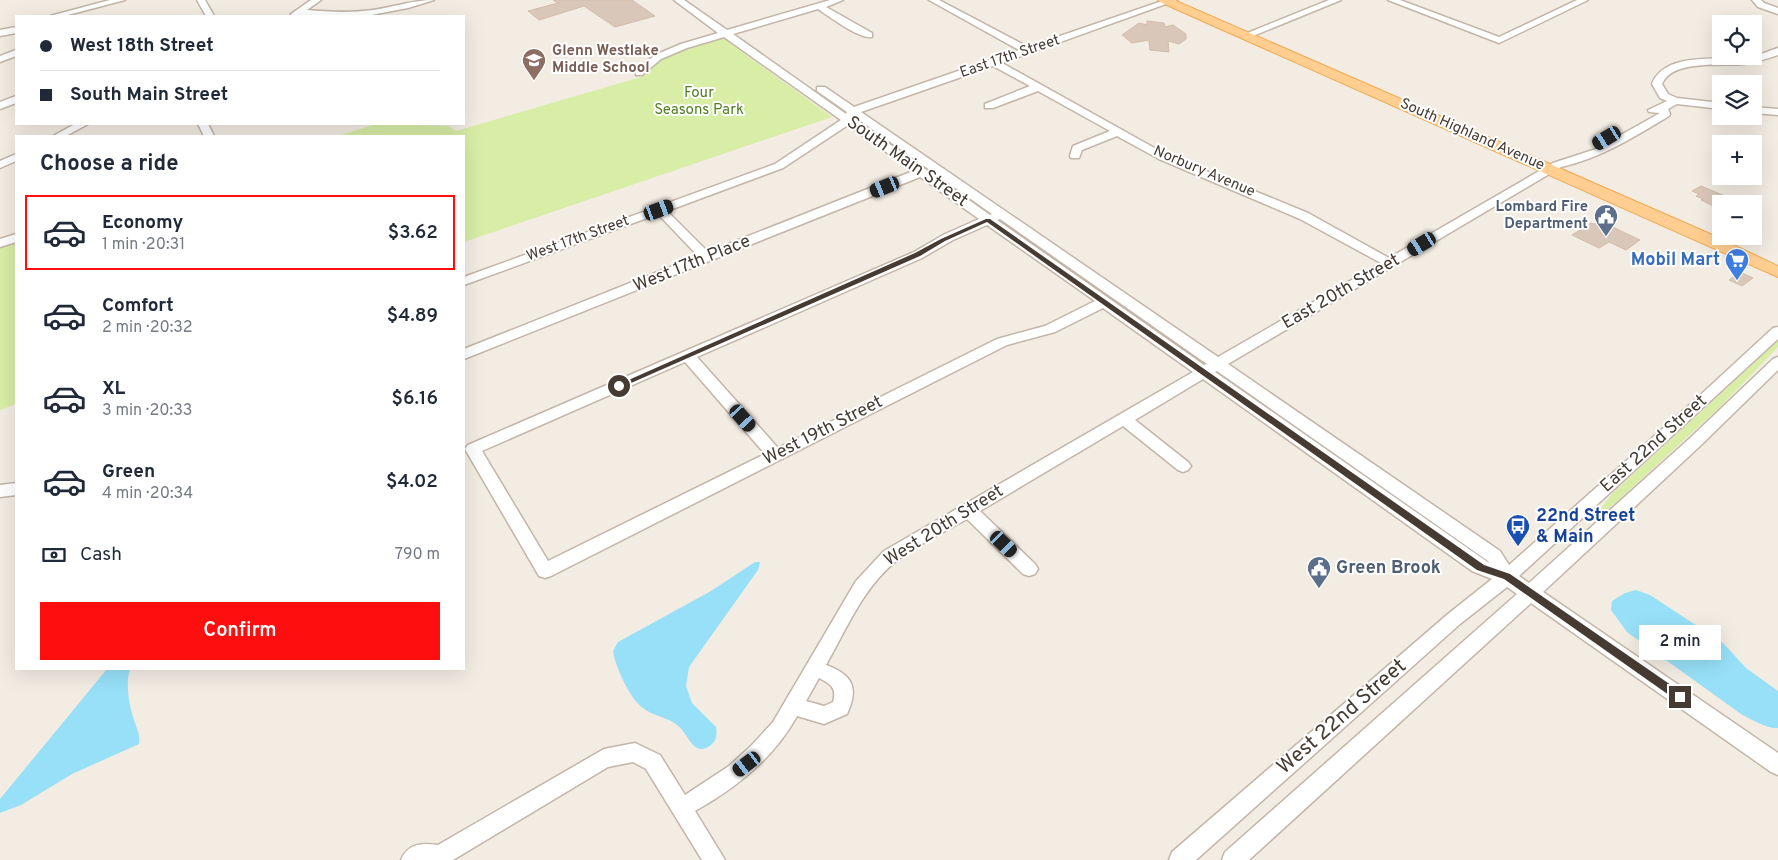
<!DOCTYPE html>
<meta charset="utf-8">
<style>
body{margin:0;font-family:Overpass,sans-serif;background:#f6f6f7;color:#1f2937;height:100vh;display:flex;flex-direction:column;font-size:19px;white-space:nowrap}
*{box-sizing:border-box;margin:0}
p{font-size:16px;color:#747a83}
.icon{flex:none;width:28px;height:28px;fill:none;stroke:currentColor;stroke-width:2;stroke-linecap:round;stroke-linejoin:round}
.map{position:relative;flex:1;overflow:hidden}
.details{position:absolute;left:15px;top:135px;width:450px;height:535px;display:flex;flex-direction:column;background:#fff;border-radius:0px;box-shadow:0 5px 20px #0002}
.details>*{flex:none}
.guide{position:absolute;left:15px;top:15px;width:450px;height:110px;border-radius:0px;box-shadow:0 5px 20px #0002;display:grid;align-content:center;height:110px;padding:0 25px;background:#fff}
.tools{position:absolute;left:1712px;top:15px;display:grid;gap:10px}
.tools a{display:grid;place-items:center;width:50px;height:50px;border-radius:0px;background:#fff;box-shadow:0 5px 20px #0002;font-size:25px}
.end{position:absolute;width:22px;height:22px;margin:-11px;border:6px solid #463b32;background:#fff;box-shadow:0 0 0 2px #fff}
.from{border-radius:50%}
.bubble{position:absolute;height:35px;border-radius:0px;background:#fff;box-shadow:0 5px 20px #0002;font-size:16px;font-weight:600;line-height:35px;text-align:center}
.car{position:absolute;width:15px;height:30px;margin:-15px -8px;border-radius:6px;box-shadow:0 0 4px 1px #0007;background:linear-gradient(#222 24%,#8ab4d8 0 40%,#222 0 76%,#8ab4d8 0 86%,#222 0)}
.guide b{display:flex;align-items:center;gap:18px;height:48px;font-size:19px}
.guide b+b{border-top:1px solid #e0e1e3}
.guide i{width:12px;height:12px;background:#1f2937}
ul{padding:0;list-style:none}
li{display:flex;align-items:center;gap:15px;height:75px;margin:0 10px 8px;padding:0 15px;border:2px solid transparent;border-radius:0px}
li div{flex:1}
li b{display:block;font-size:19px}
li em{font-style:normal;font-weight:600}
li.selected{border-color:#ff0e10}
li>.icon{width:45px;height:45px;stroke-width:1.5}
h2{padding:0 25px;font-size:22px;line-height:60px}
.pay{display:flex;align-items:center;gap:12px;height:55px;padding:0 25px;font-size:19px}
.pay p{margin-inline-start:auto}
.primary-button{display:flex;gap:10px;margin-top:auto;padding:10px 25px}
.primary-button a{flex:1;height:58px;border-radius:0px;background:#ff0e10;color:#fff;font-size:20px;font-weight:600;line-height:58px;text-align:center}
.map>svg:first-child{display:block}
.green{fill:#d8eda6}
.water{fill:#97e0f8}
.building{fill:#d9c8ba;stroke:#d2bca9}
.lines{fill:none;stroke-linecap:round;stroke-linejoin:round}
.minor-casing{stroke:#c3b5a7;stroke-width:3}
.major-casing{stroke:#f1a953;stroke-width:2}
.minor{fill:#fff;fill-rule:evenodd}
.major{fill:#ffce90;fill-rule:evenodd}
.route{fill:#463b32}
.labels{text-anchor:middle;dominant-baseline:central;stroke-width:4;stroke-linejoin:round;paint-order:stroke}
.far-education-label{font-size:15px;font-weight:bold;fill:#785e54;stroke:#fff;text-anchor:start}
.far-street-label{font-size:15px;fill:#463b32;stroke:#fff}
.far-park-label{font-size:15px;fill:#527d20;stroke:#fff}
.far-service-label{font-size:15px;font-weight:bold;fill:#4e5e75;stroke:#fff;text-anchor:end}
.street-label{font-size:18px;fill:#463b32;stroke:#fff}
.shop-label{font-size:18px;font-weight:bold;fill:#366cbe;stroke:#fff;text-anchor:end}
.transit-label{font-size:18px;font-weight:bold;fill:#164399;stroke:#fff;text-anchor:start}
.service-label{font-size:18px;font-weight:bold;fill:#4e5e75;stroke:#fff;text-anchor:start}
.near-street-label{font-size:21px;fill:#463b32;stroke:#fff}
</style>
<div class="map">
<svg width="1778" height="860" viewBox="0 0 1778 860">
<rect width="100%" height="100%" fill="#f3ece3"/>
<g class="green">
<path d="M719 38 724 39 832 117 464 242V136H338L376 124 448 126 456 131 641 77C664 52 687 47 719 38Z"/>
<polygon points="16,241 16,404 0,410 0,245"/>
<polygon points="1778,341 1778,347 1721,406 1601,516 1597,513 1613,493"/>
</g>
<g class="water">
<path d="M755 562H760L758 570 689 667 686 686 692 703 716 727C717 734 717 740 711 745 693 759 688 732 677 725 667 717 653 716 643 708 630 699 615 666 613 651L618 642 711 591Z"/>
<path d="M1636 590 1650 595 1723 643 1746 668 1778 691V728C1766 729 1751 719 1741 714L1627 632 1611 610 1612 601 1625 593Z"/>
<path d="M107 669H130C126 681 128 700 132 713 134 724 141 733 139 744L72 774 21 805 0 813V799Z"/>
</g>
<g class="building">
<polygon points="553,0 632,0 655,16 615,27 584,6 539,20 528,11 558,3"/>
<polygon points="1147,21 1164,23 1165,27 1173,25 1186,34 1186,39 1179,44 1168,41 1169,52 1150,50 1149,40 1132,43 1122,35 1139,23 1147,25"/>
<polygon points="1701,186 1730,198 1721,204 1721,207 1714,204 1713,206 1701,200 1703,199 1696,196 1699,194 1692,191"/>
<polygon points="1600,221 1640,240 1626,250 1609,242 1599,248 1572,235 1591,223 1594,224"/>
<polygon points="1740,272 1753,278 1742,286 1729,280"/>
</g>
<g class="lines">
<g class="minor-casing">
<g id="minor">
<polygon points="110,0 125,0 64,16 50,16"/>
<polygon points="197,0 205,0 214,16 206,16"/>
<path d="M311 0H321L307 10C329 12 351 13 373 10 394 7 413 0 434 0L408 8 366 16H292L291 14Z"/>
<path d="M674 0H684L727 30 830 0H843L826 7 872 33V37C859 39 830 17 818 9L733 34 846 114 847 112 817 91V87H825L854 107 1019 50 929 0H939L1028 47 1165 0H1177L1002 63 1167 155 1308 213 1389 258 1553 163 1596 149 1660 113 1649 112 1648 110 1667 101 1660 98 1652 84C1665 51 1719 61 1748 57 1759 56 1768 51 1778 48V55C1767 59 1756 62 1744 64 1722 66 1672 59 1662 84L1668 94 1677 98 1721 103V109L1677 104 1668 109 1670 114 1669 116C1634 137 1601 158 1561 167L1228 364 1500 551 1509 565 1696 399 1773 328 1778 327V339L1519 576 1529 583 1689 439 1773 359 1778 357V370L1699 447 1543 592 1778 753V775L1771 772 1531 603 1249 860H1222L1225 852 1517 594 1507 587 1460 624 1196 860H1169L1172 852 1448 614 1492 579 1472 571 1203 379 1135 420 1188 462 1191 466 1188 470 1183 472 1178 470 1123 426 980 511 1035 564 1038 569 1035 574 1029 576 1023 574 967 519C946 531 913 547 895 562 863 588 846 630 826 665 853 675 859 688 847 714L824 724 797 716C774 758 736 788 695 811L725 860H702L646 769 633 762 608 767 453 860H401C408 843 422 843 438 845L604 749 635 743 660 755 685 795 729 766 752 745 773 722 856 581 884 551 1193 372 1103 308 1055 332 1007 345 551 576 545 578 539 576 465 449 468 445 914 252 945 234 979 219 920 177 464 359V349L698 256 658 214 464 285V277L775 164 841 120 724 37 687 48 661 59 642 75H636V71L655 55 681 44 718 33ZM993 66 1030 86 985 104V108H993L1038 91 1110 131 1073 146 1070 156 1071 158H1079L1082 150 1117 136 1159 159 1300 219 1381 263 1218 357 861 112ZM855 117 992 214 990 215 854 119ZM848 125 913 171 708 252 667 211 783 168ZM1000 219 1207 364 1204 365 997 220ZM987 225 1095 301 1045 326 997 339 778 448 697 357 922 258 953 240ZM685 362 765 454 548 561 482 451ZM1217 371 1488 561 1489 563 1215 372ZM819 678C831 684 837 688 833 702L824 706 806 701Z"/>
<polygon points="1329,0 1341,0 1248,38 1245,39 1240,36"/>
<polygon points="1388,0 1400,0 1499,37 1577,0 1588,0 1499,43"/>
<polygon points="1752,0 1761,0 1764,3 1778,8 1778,14 1758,7"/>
<polygon points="16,27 16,33 0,36 0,30"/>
<polygon points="16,50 16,56 0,62 0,56"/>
<polygon points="16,96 16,103 0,109 0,102"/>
<polygon points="1754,107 1778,109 1778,115 1754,113"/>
<polygon points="75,124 88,124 66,136 53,136"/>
<polygon points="198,124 208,124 214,136 204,136"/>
<polygon points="16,154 16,161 0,168 0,161"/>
<polygon points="16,234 16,242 0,247 0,239"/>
<polygon points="16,483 16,495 0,497 0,485"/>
</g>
</g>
<g class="major-casing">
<polygon id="major" points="1158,0 1174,0 1708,233 1778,266 1778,277 1160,2"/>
</g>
<use href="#minor" class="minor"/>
<use href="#major" class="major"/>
</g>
<polygon class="route" points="986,219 990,219 1484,565 1510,574 1684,694 1685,697 1684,700 1676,700 1504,579 1477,570 987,222 945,241 920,256 622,387 617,387 615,386 915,253 941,239"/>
<defs>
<g id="school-pin" transform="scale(1.25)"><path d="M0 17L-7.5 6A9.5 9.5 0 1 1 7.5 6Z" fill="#8d6e63" stroke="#fff"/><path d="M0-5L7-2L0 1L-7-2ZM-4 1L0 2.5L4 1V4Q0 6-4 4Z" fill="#fff"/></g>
<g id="civic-pin" transform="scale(1.25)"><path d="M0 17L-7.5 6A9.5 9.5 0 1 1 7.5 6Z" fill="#5c6f8a" stroke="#fff"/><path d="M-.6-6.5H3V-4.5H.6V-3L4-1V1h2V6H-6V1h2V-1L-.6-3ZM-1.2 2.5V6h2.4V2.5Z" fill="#fff"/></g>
<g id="supermarket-pin" transform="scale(1.25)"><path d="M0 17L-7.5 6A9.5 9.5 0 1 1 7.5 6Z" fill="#3f7fe0" stroke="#fff"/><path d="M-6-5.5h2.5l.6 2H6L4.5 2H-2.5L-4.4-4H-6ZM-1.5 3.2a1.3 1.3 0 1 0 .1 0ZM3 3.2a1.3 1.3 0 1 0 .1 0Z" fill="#fff"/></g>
<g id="bus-pin" transform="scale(1.25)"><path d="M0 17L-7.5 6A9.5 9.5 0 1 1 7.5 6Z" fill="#1a4fb4" stroke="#fff"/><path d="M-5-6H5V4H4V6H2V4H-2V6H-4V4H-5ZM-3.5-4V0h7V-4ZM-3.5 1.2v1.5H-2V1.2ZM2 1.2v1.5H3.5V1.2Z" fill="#fff"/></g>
</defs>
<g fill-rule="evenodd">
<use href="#school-pin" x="534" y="60"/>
<use href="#civic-pin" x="1606" y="216"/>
<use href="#supermarket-pin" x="1737" y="260"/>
<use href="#bus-pin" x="1518" y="526"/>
<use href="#civic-pin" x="1319" y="568"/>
</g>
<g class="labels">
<g class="far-education-label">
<text x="552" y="51">Glenn Westlake<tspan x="552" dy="17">Middle School</tspan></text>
</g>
<g class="far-street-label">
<text transform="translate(1010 57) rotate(-19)">East 17th Street</text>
<text transform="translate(1472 135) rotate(24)">South Highland Avenue</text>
<text transform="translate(1204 172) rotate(23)">Norbury Avenue</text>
<text transform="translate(578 239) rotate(-20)">West 17th Street</text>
</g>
<g class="far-park-label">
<text x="699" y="93">Four<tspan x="699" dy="17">Seasons Park</tspan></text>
</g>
<g class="far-service-label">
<text x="1588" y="207">Lombard Fire<tspan x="1588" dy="17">Department</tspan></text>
</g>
<g class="street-label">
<text transform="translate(907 162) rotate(35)">South Main Street</text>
<text transform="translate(692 264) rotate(-22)">West 17th Place</text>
<text transform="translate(1341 292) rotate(-30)">East 20th Street</text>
<text transform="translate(823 431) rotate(-27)">West 19th Street</text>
<text transform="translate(1654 444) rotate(-42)">East 22nd Street</text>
<text transform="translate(944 526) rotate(-32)">West 20th Street</text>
</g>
<g class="shop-label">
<text x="1720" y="260">Mobil Mart</text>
</g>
<g class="transit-label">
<text x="1536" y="516">22nd Street<tspan x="1536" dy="21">&amp; Main</tspan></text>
</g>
<g class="service-label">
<text x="1336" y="568">Green Brook</text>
</g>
<g class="near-street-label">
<text transform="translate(1342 717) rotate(-41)">West 22nd Street</text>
</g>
</g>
</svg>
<div class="tools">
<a><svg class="icon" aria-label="locate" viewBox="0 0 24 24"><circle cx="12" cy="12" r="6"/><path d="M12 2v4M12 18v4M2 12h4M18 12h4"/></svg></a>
<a><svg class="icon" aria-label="layers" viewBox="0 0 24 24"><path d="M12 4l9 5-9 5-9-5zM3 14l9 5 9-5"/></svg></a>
<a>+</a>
<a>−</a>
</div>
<i class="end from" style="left:619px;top:386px"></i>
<i class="end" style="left:1680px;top:697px"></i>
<div class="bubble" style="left:1639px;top:625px;width:82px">2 min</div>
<i class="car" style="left:1607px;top:138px;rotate:239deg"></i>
<i class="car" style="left:885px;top:187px;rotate:248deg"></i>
<i class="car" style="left:659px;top:210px;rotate:70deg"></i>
<i class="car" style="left:1422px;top:244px;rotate:239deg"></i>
<i class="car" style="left:743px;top:418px;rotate:138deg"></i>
<i class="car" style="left:1004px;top:544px;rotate:134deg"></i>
<i class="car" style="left:747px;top:764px;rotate:233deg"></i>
<div class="guide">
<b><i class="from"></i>West 18th Street</b>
<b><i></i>South Main Street</b>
</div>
<section class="details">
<h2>Choose a ride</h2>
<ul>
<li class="selected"><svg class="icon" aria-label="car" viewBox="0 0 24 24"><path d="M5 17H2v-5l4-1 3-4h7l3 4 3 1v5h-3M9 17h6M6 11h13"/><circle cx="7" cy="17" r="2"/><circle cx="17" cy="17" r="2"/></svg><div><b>Economy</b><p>1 min · 20:31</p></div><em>$3.62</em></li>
<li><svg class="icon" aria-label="car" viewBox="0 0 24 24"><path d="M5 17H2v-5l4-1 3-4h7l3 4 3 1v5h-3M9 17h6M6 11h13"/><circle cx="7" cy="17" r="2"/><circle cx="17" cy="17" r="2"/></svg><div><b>Comfort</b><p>2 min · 20:32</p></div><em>$4.89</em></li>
<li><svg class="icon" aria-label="car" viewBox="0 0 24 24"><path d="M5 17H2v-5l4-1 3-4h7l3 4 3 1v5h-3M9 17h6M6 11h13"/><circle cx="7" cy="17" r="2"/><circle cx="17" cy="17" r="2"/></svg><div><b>XL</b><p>3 min · 20:33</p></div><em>$6.16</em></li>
<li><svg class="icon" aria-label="car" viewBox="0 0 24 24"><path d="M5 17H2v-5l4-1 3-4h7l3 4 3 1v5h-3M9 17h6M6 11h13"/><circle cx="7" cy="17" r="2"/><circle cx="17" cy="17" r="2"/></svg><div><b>Green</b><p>4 min · 20:34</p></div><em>$4.02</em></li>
</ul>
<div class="pay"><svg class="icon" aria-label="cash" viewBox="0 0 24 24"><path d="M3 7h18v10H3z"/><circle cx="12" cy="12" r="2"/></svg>Cash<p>790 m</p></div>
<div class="primary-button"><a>Confirm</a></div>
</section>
</div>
